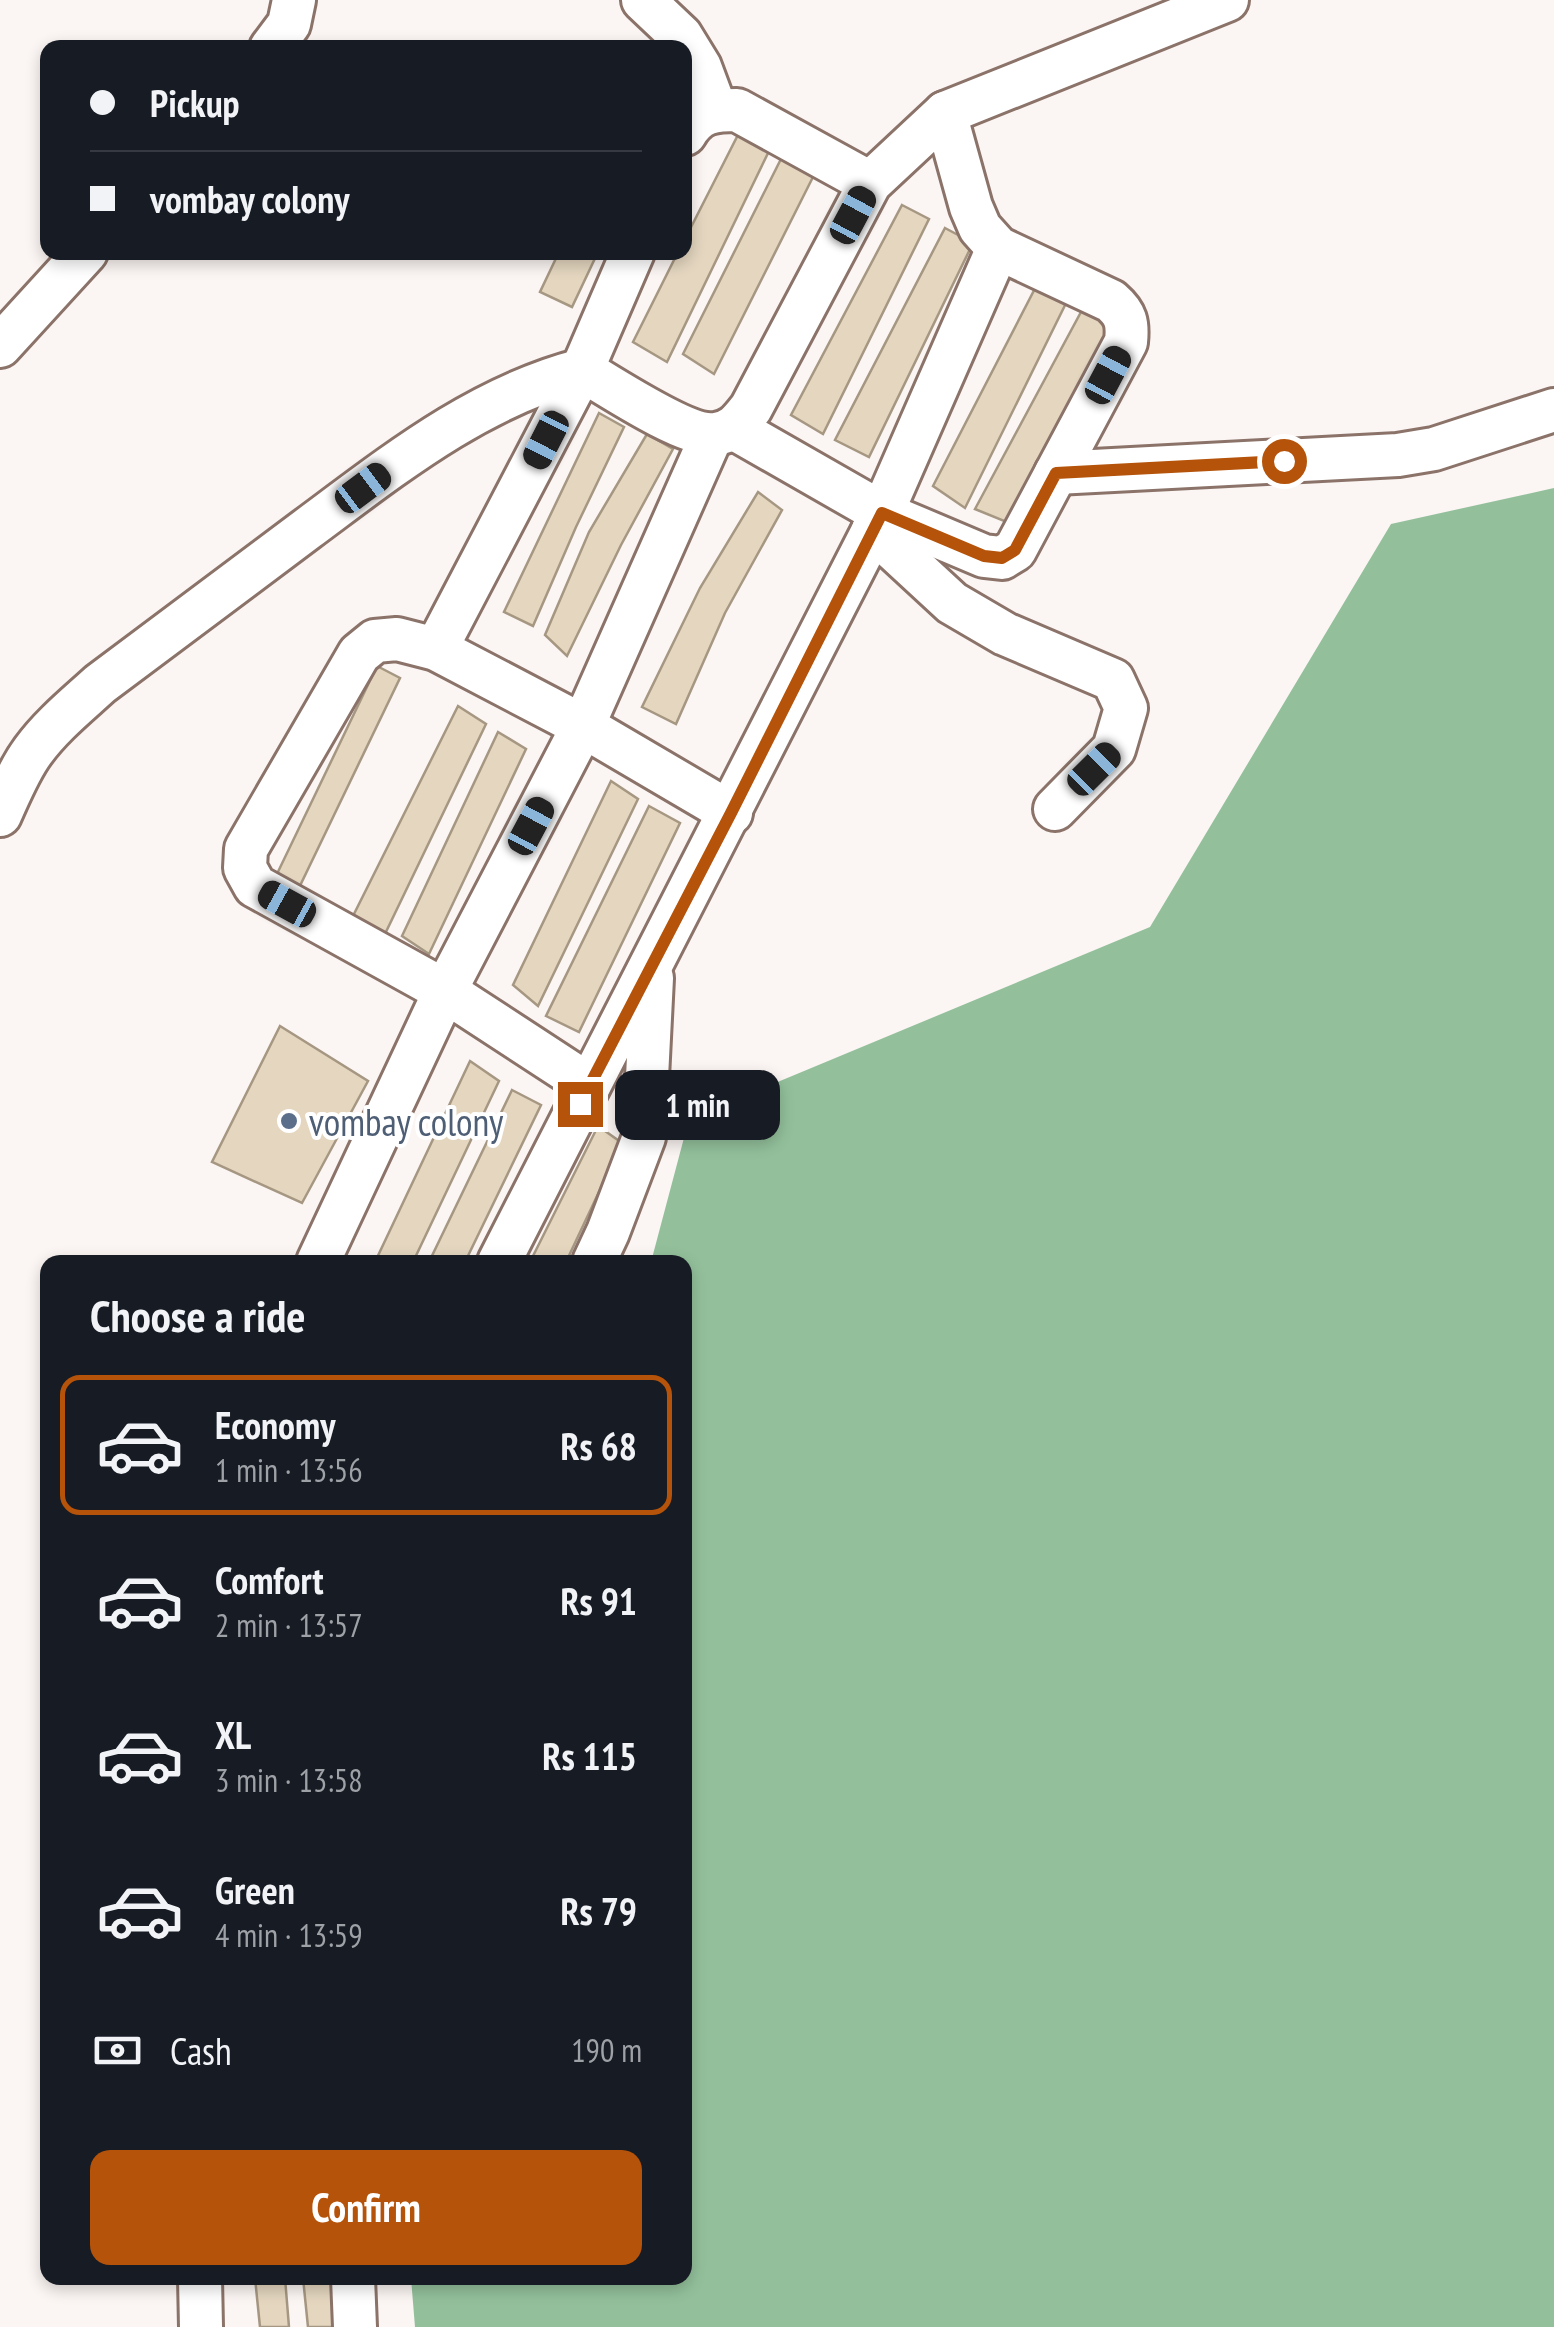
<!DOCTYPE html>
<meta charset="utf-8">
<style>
body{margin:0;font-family:"PT Sans Narrow",sans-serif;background:#242831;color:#f1f3f6;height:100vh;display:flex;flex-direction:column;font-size:38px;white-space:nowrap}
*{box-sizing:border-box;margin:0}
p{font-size:32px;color:#9ea1a6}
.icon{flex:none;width:55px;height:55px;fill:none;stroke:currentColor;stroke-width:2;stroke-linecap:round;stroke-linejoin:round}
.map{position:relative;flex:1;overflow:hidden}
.panel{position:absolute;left:40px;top:1255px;width:652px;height:1030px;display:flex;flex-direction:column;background:#171b24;border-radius:20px;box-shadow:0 5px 15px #0003}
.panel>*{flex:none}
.hud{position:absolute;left:40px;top:40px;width:652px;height:220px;border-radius:20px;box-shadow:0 5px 15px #0003;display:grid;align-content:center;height:220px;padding:0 50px;background:#171b24}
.end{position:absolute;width:45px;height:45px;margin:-22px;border:12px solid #b45309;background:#fff;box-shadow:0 0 0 5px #fff}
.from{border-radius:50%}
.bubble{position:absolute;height:70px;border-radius:20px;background:#171b24;box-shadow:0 5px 15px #0003;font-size:32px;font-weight:600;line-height:70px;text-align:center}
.car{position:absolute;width:30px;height:60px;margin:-30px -15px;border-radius:12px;box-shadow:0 0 8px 2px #0007;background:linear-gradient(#222 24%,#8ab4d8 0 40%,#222 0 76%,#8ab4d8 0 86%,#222 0)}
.hud b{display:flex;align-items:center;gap:35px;height:95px;font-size:38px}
.hud b+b{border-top:2px solid #363941}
.hud i{width:25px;height:25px;background:#f1f3f6}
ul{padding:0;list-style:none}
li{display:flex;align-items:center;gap:30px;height:140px;margin:0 20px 15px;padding:0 30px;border:5px solid transparent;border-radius:20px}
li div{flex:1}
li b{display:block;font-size:38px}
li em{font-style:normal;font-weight:600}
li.on{border-color:#b45309}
li>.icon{width:90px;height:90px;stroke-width:1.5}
h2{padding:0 50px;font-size:45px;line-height:120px}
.pay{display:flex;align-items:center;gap:25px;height:110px;padding:0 50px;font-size:38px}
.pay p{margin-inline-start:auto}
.action{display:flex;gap:20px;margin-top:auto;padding:20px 50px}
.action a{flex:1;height:115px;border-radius:20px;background:#b45309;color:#fff;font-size:40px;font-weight:600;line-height:115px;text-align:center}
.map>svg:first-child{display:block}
.forest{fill:#93c09b}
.building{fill:#e4d6bf;stroke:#a59782;stroke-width:2.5}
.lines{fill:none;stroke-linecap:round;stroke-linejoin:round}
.minor-casing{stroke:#8b7369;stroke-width:48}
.minor{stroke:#fff;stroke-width:42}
.route{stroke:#b45309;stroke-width:12}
.service-dot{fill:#5c6f8a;stroke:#fff;stroke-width:4}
.labels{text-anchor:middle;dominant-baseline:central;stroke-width:8;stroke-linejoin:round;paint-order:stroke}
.service-label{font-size:38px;fill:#4e5e75;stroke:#fff;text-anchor:start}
</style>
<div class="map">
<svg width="1554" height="2327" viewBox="0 0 1554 2327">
<rect width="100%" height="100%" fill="#fbf5f3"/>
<polygon class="forest" points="1554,488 1554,2327 415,2327 411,2278 685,2278 685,1262 651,1262 689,1119 1150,927 1391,524"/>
<g class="building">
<polygon points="741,129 769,151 667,362 633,342 678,252 685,252 685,239"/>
<polygon points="785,151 817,169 714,374 683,354"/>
<polygon points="902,205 929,219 823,434 791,415"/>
<polygon points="945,228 973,243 869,457 835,440"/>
<polygon points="559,252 598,252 572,307 540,292"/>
<polygon points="1043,273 1072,291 965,508 933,486"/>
<polygon points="1088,299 1117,316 1009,523 975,509"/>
<polygon points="599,413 624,427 576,527 533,626 504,612"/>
<polygon points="647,434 673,449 621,545 567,656 545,635 589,532"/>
<polygon points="758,492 782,510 725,613 676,724 642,707 700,588"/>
<polygon points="377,666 400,678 296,894 275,878"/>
<polygon points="458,706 486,724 384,936 352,918"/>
<polygon points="498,732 526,749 429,954 402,936"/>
<polygon points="611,781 638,799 538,1006 513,985"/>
<polygon points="649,806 680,823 579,1032 546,1016"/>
<polygon points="280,1026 368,1081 302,1203 212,1162"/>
<polygon points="470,1061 499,1081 413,1262 375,1262"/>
<polygon points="512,1090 541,1105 465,1262 429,1262"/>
<polygon points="598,1126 622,1143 566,1262 530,1262"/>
<polygon points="255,2278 285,2278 289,2327 260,2327"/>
<polygon points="303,2278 338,2278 341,2327 308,2327"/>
</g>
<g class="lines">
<g class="minor-casing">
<g id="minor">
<polyline points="643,0 681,36 700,67 716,110"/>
<polyline points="271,48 289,24 294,0"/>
<path d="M685 134C698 112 713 110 737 110L870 183"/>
<polyline points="0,346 86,252"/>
<path d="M582 370C609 386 687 438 715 434 733 432 740 422 751 408L870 183 945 113 1227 0"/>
<path d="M735 429 882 513 984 556 1002 558 1015 550 1126 342C1128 323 1126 314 1111 301L998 248 980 228 971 207 945 113"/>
<polyline points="1056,473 1398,455 1434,449 1554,410"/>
<polyline points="873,530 952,603 1005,634 1113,680 1126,708 1114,749 1055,809"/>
<polyline points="436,649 582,370 633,252"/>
<path d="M0 815C10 793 19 770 33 751 51 726 77 705 100 684 169 633 238 581 307 529 392 466 477 397 582 370"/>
<polyline points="589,1085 445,991 255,886 245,868 246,849 359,654 375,641 397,639 436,649 583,726 731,813"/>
<polyline points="318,1262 445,991 583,726 712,435"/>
<polyline points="499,1262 882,513 998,248"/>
<polyline points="594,1262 608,1232 644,1137 652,978"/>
<polyline points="200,2278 201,2327"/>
<polyline points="353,2278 355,2327"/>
</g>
</g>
<use href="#minor" class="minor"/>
</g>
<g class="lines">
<polyline class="route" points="580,1104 731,813 882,513 984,556 1002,558 1015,550 1056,473 1284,461"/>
</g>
<circle class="service-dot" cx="289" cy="1121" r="10"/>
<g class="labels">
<g class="service-label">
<text x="309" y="1121">vombay colony</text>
</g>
</g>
</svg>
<i class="end from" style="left:1284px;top:461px"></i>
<i class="end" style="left:580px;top:1104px"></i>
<div class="bubble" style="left:615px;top:1070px;width:165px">1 min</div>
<i class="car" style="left:853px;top:215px;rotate:28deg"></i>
<i class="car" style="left:1108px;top:375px;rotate:28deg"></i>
<i class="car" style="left:546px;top:440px;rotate:207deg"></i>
<i class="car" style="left:363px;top:488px;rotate:53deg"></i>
<i class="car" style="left:1094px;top:769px;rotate:45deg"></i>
<i class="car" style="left:531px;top:826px;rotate:28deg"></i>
<i class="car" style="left:287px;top:904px;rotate:299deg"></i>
<div class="hud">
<b><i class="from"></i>Pickup</b>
<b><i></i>vombay colony</b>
</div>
<section class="panel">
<h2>Choose a ride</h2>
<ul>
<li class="on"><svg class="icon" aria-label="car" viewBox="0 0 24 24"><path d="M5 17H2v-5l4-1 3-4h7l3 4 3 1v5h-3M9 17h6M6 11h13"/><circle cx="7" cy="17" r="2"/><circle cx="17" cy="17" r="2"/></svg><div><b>Economy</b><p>1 min · 13:56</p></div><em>Rs 68</em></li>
<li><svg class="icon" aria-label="car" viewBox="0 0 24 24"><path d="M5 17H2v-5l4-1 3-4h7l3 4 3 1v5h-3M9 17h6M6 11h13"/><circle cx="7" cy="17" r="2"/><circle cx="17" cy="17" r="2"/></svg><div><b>Comfort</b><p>2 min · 13:57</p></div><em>Rs 91</em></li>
<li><svg class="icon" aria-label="car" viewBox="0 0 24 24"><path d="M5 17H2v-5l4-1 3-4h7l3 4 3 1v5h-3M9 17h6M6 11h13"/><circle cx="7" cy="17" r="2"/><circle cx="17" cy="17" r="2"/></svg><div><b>XL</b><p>3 min · 13:58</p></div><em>Rs 115</em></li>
<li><svg class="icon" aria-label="car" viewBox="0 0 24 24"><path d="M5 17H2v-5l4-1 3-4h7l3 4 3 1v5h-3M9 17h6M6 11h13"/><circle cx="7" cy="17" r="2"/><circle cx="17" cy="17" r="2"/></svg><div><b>Green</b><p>4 min · 13:59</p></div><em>Rs 79</em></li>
</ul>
<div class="pay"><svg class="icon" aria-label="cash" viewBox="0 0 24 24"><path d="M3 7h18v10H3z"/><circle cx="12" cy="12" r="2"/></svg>Cash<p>190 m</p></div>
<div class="action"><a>Confirm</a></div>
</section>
</div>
